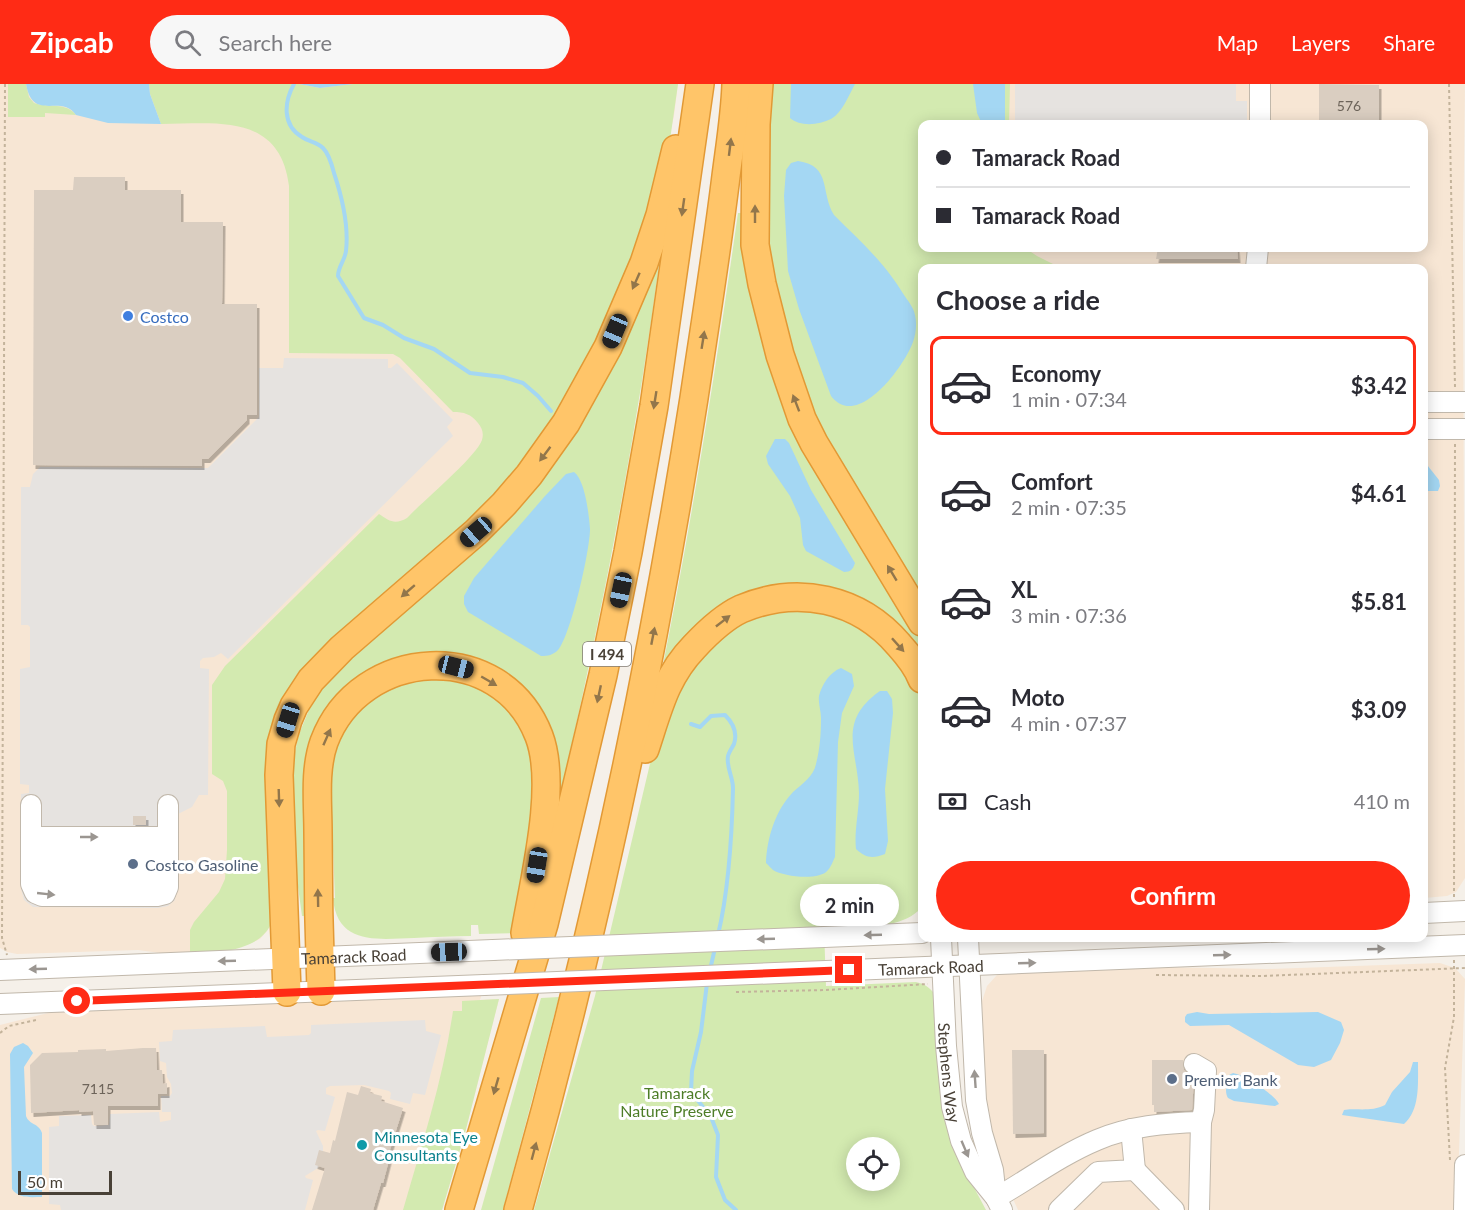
<!DOCTYPE html>
<meta charset="utf-8">
<style>
body{margin:0;font-family:Lato,sans-serif;background:#f7f7f7;color:#2b2b33;height:100vh;display:flex;flex-direction:column;font-size:22px;white-space:nowrap}
*{box-sizing:border-box;margin:0}
p{font-size:20px;color:#7c7c81}
.icon{flex:none;width:33px;height:33px;fill:none;stroke:currentColor;stroke-width:2;stroke-linecap:round;stroke-linejoin:round}
.map{position:relative;flex:1;overflow:hidden}
.side{position:absolute;left:918px;top:180px;width:510px;height:678px;display:flex;flex-direction:column;background:#fff;border-radius:12px;box-shadow:0 3px 15px #0003}
.side>*{flex:none}
.top-card{position:absolute;left:918px;top:36px;width:510px;height:132px;border-radius:12px;box-shadow:0 3px 15px #0003;display:grid;align-content:center;height:132px;padding:0 18px;background:#fff}
.fabs{position:absolute;left:846px;top:1053px;display:grid;gap:12px}
.fabs a{display:grid;place-items:center;width:54px;height:54px;border-radius:50%;background:#fff;box-shadow:0 3px 15px #0003;font-size:30px}
.scale{position:absolute;left:18px;bottom:15px;width:94px;box-sizing:border-box;padding-left:6px;border:3px solid #494137;border-top:0;font-size:16px;line-height:21px;white-space:nowrap;color:#494137;-webkit-text-stroke:4px #fff;paint-order:stroke}
.end{position:absolute;width:27px;height:27px;margin:-14px;border:8px solid #ff2b15;background:#fff;box-shadow:0 0 0 3px #fff}
.from{border-radius:50%}
.bubble{position:absolute;height:42px;border-radius:21px;background:#fff;box-shadow:0 3px 15px #0003;font-size:20px;font-weight:700;line-height:42px;text-align:center}
.car{position:absolute;width:18px;height:36px;margin:-18px -9px;border-radius:8px;box-shadow:0 0 4px 2px #0007;background:linear-gradient(#222 24%,#8ab4d8 0 40%,#222 0 76%,#8ab4d8 0 86%,#222 0)}
.top-card b{display:flex;align-items:center;gap:21px;height:57px;font-size:22px}
.top-card b+b{border-top:2px solid #e1e1e2}
.top-card i{width:15px;height:15px;background:#2b2b33}
ul{padding:0;list-style:none}
li{display:flex;align-items:center;gap:18px;height:99px;margin:0 12px 9px;padding:0 6px;border:3px solid transparent;border-radius:12px}
li div{flex:1}
li b{display:block;font-size:22px}
li em{font-style:normal;font-weight:700}
li.active{border-color:#ff2b15}
li>.icon{width:54px;height:54px;stroke-width:1.5}
h2{padding:0 18px;font-size:27px;line-height:72px}
.pay{display:flex;align-items:center;gap:15px;height:66px;padding:0 18px;font-size:22px}
.pay p{margin-inline-start:auto}
.cta{display:flex;gap:12px;margin-top:auto;padding:12px 18px}
.cta a{flex:1;height:69px;border-radius:36px;background:#ff2b15;color:#fff;font-size:24px;font-weight:700;line-height:69px;text-align:center}
header{display:flex;align-items:center;gap:36px;box-sizing:border-box;height:84px;padding:0 30px;background:#ff2b15;color:#fff}
header strong{font-size:28px}
nav{display:flex;gap:33px;margin-inline-start:auto;font-size:21px}
.search{width:420px;height:54px;background:#f7f7f7;display:flex;align-items:center;gap:15px;box-sizing:border-box;padding:0 21px;border-radius:33px;color:#7c7c81;font-size:22px}
.map>svg:first-child{display:block}
.commercial{fill:#f7e6d4;fill-rule:evenodd}
.green{fill:#d3eab0;fill-rule:evenodd}
.parking{fill:#e6e3e0}
.water{fill:#a4d7f3}
.lines{fill:none;stroke-linecap:round;stroke-linejoin:round}
.stream{stroke:#a4d7f3;stroke-width:4}
.building{fill:#dacec1;filter:url(#shadow)}
.minor-casing{stroke:#c1b8ab;stroke-width:22}
.highway-casing{stroke:#e29935;stroke-width:30}
.path{stroke:#c3b39b;stroke-width:2;stroke-dasharray:3 3;stroke-linecap:butt}
.minor{stroke:#fff;stroke-width:20}
.highway{stroke:#ffc569;stroke-width:27}
.minor-bridge-casing{stroke:#c1b8ab;stroke-width:22;stroke-linecap:butt}
.path-bridge{stroke:#c3b39b;stroke-width:2;stroke-dasharray:3 3;stroke-linecap:butt}
.minor-bridge{stroke:#fff;stroke-width:20}
.oneway{fill:#92764b}
.oneway2{fill:#9b9691}
.route{stroke:#ff2b15;stroke-width:8}
.shop-dot{fill:#3f7fe0;stroke:#fff;stroke-width:2}
.service-dot{fill:#5c6f8a;stroke:#fff;stroke-width:2}
.culture-dot{fill:#0f9aa8;stroke:#fff;stroke-width:2}
.labels{text-anchor:middle;dominant-baseline:central;stroke-width:6;stroke-linejoin:round;paint-order:stroke}
.number-label{font-size:14px;fill:#6d645a}
.shield{fill:#fff;stroke:#807a73;stroke-width:1.5}
.shield-label{font-size:15px;font-weight:bold;fill:#494137}
.shop-label{font-size:16px;fill:#366cbe;stroke:#fff;text-anchor:start}
.service-label{font-size:16px;fill:#4e5e75;stroke:#fff;text-anchor:start}
.street-label{font-size:16px;fill:#494137;stroke:#fff}
.park-label{font-size:16px;fill:#4d7d27;stroke:#fff}
.culture-label{font-size:16px;fill:#0d838f;stroke:#fff;text-anchor:start}
</style>
<header>
<strong>Zipcab</strong>
<div class="search"><svg class="icon" aria-label="search" viewBox="0 0 24 24"><circle cx="10" cy="10" r="6"/><path d="M15 15l6 6"/></svg>Search here</div>
<nav><a>Map</a><a>Layers</a><a>Share</a></nav>
</header>
<div class="map">
<svg width="1465" height="1126" viewBox="0 0 1465 1126">
<defs>
<filter id="shadow"><feDropShadow dx="2.5" dy="4" stdDeviation="0" flood-color="#0004"/></filter>
</defs>
<rect width="100%" height="100%" fill="#f5f0e9"/>
<g class="commercial">
<polygon points="0,0 678,0 674,32 647,150 300,593 268,846 260,855 249,860 212,868 168,870 138,866 17,870 7,868 0,864"/>
<path d="M769 0H1465L1463 160 1465 794 1456 808 1447 812 1424 814V184H922ZM922 40H1424V164H922Z"/>
<polygon points="1440,879 1455,884 1465,895 1457,1126 1018,1126 1004,1095 985,1029 982,917 987,902 997,891 1011,888 1159,883 1267,885"/>
<polygon points="482,909 480,916 499,915 465,1049 442,1126 0,1126 0,941 60,926"/>
</g>
<g class="green">
<path d="M8 0H26L29 13 34 19C48 24 67 18 76 31L45 29V33H8Z"/>
<path d="M149 0H299L320 4 353 0H678L670 56 658 113 599 264 521 388 300 593 271 840C258 868 217 868 190 870V846L194 838 219 808 225 795 227 766V707L223 697 212 690V601L225 582 379 430C389 437 395 441 407 434 422 418 476 373 482 356 484 349 482 344 478 339 471 330 464 328 453 328L400 274 393 270 289 269V102C280 28 215 40 161 40L150 10Z"/>
<polygon points="769,0 1010,0 1009,40 922,40 922,164 1025,164 1037,172 1061,184 922,184 922,518 822,350 786,258 766,155"/>
<path d="M738 129H743L762 232 922 547V569L784 507 661 591C692 438 716 284 738 129Z"/>
<path d="M660 174C636 353 602 531 561 707L554 705 555 687 478 582 343 612 308 832H302L295 781 292 681 299 650 311 621 323 602 372 549 484 447Z"/>
<path d="M801 523 860 536 918 601 922 634V823C905 843 873 842 849 844L848 833H842V844H824L826 902 916 898C926 900 931 905 937 913L970 1096 986 1126H534L595 912 658 646 694 580 724 549 755 532ZM856 1064H890V1096H856Z"/>
<path d="M404 594 472 596 522 637 539 697 515 849 479 850 478 841H471V852C452 852 433 853 414 854 379 855 337 862 333 814H335L330 693 333 667 357 624Z"/>
<polygon points="559,913 503,1126 481,1126 541,914"/>
<path d="M499 915 465 1049 442 1126H403C422 1060 443 996 453 927H462V917Z"/>
</g>
<g class="parking">
<polygon points="1015,0 1236,0 1236,17 1247,17 1247,40 1015,40"/>
<polygon points="284,274 388,275 388,284 391,284 397,279 453,336 447,343 453,352 228,575 221,569 214,573 203,574 200,577 200,584 209,585 208,711 199,711 192,723 178,730 175,816 168,822 158,824 33,823 24,816 21,805 21,710 29,709 29,701 20,700 20,585 30,583 30,543 28,541 21,541 21,403 30,403 33,390 40,383 208,384 259,333 259,284 283,284"/>
<polygon points="425,936 426,947 441,951 425,1011 413,1009 410,1020 390,1015 391,1009 389,1007 364,1001 330,1002 326,1004 326,1010 335,1013 325,1047 318,1046 316,1047 323,1062 323,1068 318,1084 305,1092 306,1094 313,1096 305,1126 61,1126 60,1121 49,1120 49,1043 59,1042 59,1032 91,1031 92,1040 94,1042 109,1041 110,1030 159,1028 160,1038 171,1036 171,1028 162,1028 161,1012 170,1012 172,1009 171,1000 167,993 166,979 160,977 159,958 172,957 173,946 265,942 267,953 309,951 311,949 311,941"/>
</g>
<g class="water">
<path d="M26 0H149L150 10 161 40 108 39 76 31C61 9 33 39 26 0Z"/>
<polygon points="299,0 353,0 320,4"/>
<path d="M791 0H855C849 11 842 29 831 35 819 41 800 43 790 34Z"/>
<polygon points="973,0 1005,0 1005,40 982,40 977,29"/>
<path d="M798 77C832 82 820 108 834 131 861 158 884 178 904 211 908 217 914 224 915 231 917 239 916 250 913 258 905 281 858 347 831 312L799 225 788 187 784 112 786 86 791 79Z"/>
<path d="M775 355H785L789 359 811 406 855 479C853 485 851 488 844 488L806 467 803 461 800 434 790 412 768 380 766 372Z"/>
<polygon points="1424,377 1439,396 1440,402 1438,407 1428,407 1424,402"/>
<path d="M574 388C585 396 589 431 590 445 590 466 571 550 558 566 553 571 548 572 541 572L468 528 464 520V512L474 494 545 412 566 390Z"/>
<path d="M841 584 852 590 854 602 842 629 838 658 835 773C833 777 831 783 828 786 820 797 784 793 773 786 771 784 769 782 766 779 767 754 775 727 793 708 802 700 814 692 816 680 820 665 821 649 821 634 821 627 818 619 819 612 822 600 830 588 841 584Z"/>
<path d="M880 607H887L892 615 893 629 885 705 888 757 885 770C872 775 866 774 856 765 854 747 859 728 859 709 858 667 836 638 880 607Z"/>
<polygon points="1197,928 1209,930 1318,928 1341,938 1344,946 1340,959 1331,976 1314,983 1298,981 1229,941 1190,942 1185,938 1185,933 1187,930"/>
<path d="M23 959 28 962 33 969 24 983 26 1032C29 1041 39 1039 42 1049V1113C31 1113 19 1115 12 1105L10 970 14 963Z"/>
<path d="M1413 978H1418V980C1418 1000 1420 1026 1404 1040L1342 1031 1344 1026C1358 1024 1372 1028 1385 1021L1392 1008 1410 988Z"/>
<path d="M1233 989C1245 991 1274 1010 1279 1020L1275 1022 1234 1017 1228 1014C1224 1008 1227 998 1229 991Z"/>
</g>
<g class="lines">
<g class="stream">
<path d="M294 0C284 18 282 41 302 53 309 58 317 58 323 64 329 70 332 81 334 89 342 113 349 141 346 167 345 176 338 183 338 192L364 234 383 241 404 254 434 265 470 289 503 293 523 299 538 312 551 327"/>
<path d="M691 640 700 643 711 632 725 631C733 639 738 648 734 660 732 664 729 668 728 672 726 683 733 693 733 704 732 751 729 805 718 851"/>
<polyline points="710,886 715,864"/>
<polyline points="707,899 701,948 692,987 691,1008 711,1033 718,1051 716,1093 725,1116 736,1126"/>
</g>
</g>
<g class="building">
<polygon points="1319,0 1379,1 1379,40 1319,40"/>
<polygon points="74,93 125,93 125,106 181,106 181,138 223,138 222,220 257,220 257,331 247,331 247,336 208,375 202,375 202,382 33,381 34,106 73,106"/>
<polygon points="1158,164 1237,164 1238,175 1156,175"/>
<rect x="133" y="732" width="13" height="9"/>
<polygon points="143,964 156,964 157,986 162,986 163,1000 167,999 167,1010 158,1010 158,1022 108,1022 108,1041 94,1041 93,1027 79,1028 79,1026 31,1029 30,981 42,969 78,968 78,966 106,965 106,967"/>
<polygon points="1012,966 1044,966 1044,1049 1013,1050"/>
<polygon points="1152,976 1183,976 1184,986 1194,994 1192,1026 1154,1028 1154,1021 1152,1021"/>
<polygon points="361,1002 371,1005 370,1009 382,1012 381,1017 403,1024 388,1072 390,1072 383,1099 381,1099 373,1126 312,1126 325,1084 315,1081 319,1066 330,1069 333,1056 335,1057 347,1008 358,1011"/>
</g>
<g class="lines">
<g class="minor-casing">
<g id="minor">
<polyline points="1260,40 1260,0"/>
<polyline points="1256,184 1258,164"/>
<polyline points="1424,318 1465,318"/>
<polyline points="1424,345 1465,345"/>
<polyline points="31,721 31,800 35,809 42,812 157,812 165,810 168,803 168,721"/>
<polyline points="31,753 168,753"/>
<polyline points="31,772 168,772"/>
<polyline points="31,792 168,792"/>
<polyline points="1424,829 1465,827"/>
<polyline points="824,853 922,849"/>
<path id="s1" d="M941 854 946 962 952 1023 961 1057 975 1088 996 1114 1002 1126"/>
<polyline points="968,854 976,1016 982,1049 993,1086 996,1114"/>
<path id="s2" d="M0 886 493 866"/>
<path id="s3" d="M826 887 1465 861"/>
<polyline points="0,920 484,901"/>
<polyline points="1194,980 1206,987 1204,1026 1201,1038 1199,1126"/>
<polyline points="1135,1086 1174,1126"/>
<path d="M996 1114C1029 1095 1061 1071 1097 1056 1129 1042 1166 1039 1201 1038"/>
<polyline points="1059,1126 1098,1088 1135,1086 1131,1045"/>
<polyline points="1464,1126 1465,1081"/>
</g>
</g>
<g class="highway-casing">
<g id="highway">
<polyline points="759,0 756,40 755,161 762,200 780,271 802,335 814,359 922,538"/>
<path d="M645 665C658 626 665 593 694 563 707 549 724 533 741 525 798 501 859 514 899 561 908 571 917 582 922 595"/>
<path d="M321 907C319 854 318 801 318 748 318 719 314 686 324 658 360 562 501 553 539 652 558 702 534 796 525 849"/>
<polyline points="287,908 279,691 281,660 288,636 294,622 311,596 342,564 476,448 504,420 529,391 566,339 608,263 644,179 660,131 676,65"/>
<polyline points="459,1126 544,840 603,591 628,468 654,322 700,0"/>
<path d="M518 1126C593 860 651 588 694 314 705 240 717 166 726 92 730 61 735 31 736 0"/>
</g>
</g>
<g class="path">
<polyline points="5,0 2,854 7,871"/>
<polyline points="1449,0 1455,303"/>
<polyline points="1454,813 1455,360"/>
<polyline points="1156,891 1262,892 1465,884"/>
<polyline points="826,906 928,900"/>
<polyline points="0,949 9,942 36,936"/>
<polyline points="1450,1076 1445,984 1454,933 1454,876"/>
</g>
<use href="#minor" class="minor"/>
<use href="#highway" class="highway"/>
<g class="minor-bridge-casing">
<g id="minor-bridge">
<polyline points="493,866 824,853"/>
<polyline points="484,901 826,887"/>
</g>
</g>
<polyline class="path-bridge" points="736,908 826,906"/>
<use href="#minor-bridge" class="minor-bridge"/>
</g>
<defs><path id="oneway-solid" d="M-6-.8H1V-3.2L6.5 0L1 3.2V.8H-6Z" transform="scale(1.5)"/></defs>
<g class="oneway">
<use href="#oneway-solid" transform="translate(730 63) rotate(-83)"/>
<use href="#oneway-solid" transform="translate(683 123) rotate(98)"/>
<use href="#oneway-solid" transform="translate(755 130) rotate(-90)"/>
<use href="#oneway-solid" transform="translate(636 197) rotate(114)"/>
<use href="#oneway-solid" transform="translate(703 256) rotate(-81)"/>
<use href="#oneway-solid" transform="translate(655 316) rotate(99)"/>
<use href="#oneway-solid" transform="translate(796 319) rotate(-111)"/>
<use href="#oneway-solid" transform="translate(545 370) rotate(127)"/>
<use href="#oneway-solid" transform="translate(892 489) rotate(-121)"/>
<use href="#oneway-solid" transform="translate(408 507) rotate(139)"/>
<use href="#oneway-solid" transform="translate(723 537) rotate(-38)"/>
<use href="#oneway-solid" transform="translate(653 552) rotate(-79)"/>
<use href="#oneway-solid" transform="translate(898 561) rotate(48)"/>
<use href="#oneway-solid" transform="translate(489 597) rotate(30)"/>
<use href="#oneway-solid" transform="translate(599 610) rotate(102)"/>
<use href="#oneway-solid" transform="translate(327 653) rotate(-66)"/>
<use href="#oneway-solid" transform="translate(279 714) rotate(88)"/>
<use href="#oneway-solid" transform="translate(318 814) rotate(-91)"/>
<use href="#oneway-solid" transform="translate(496 1002) rotate(106)"/>
<use href="#oneway-solid" transform="translate(534 1067) rotate(-75)"/>
</g>
<g class="oneway2">
<use href="#oneway-solid" transform="translate(89 753)"/>
<use href="#oneway-solid" transform="translate(46 810) rotate(6)"/>
<use href="#oneway-solid" transform="translate(873 851) rotate(178)"/>
<use href="#oneway-solid" transform="translate(766 855) rotate(178)"/>
<use href="#oneway-solid" transform="translate(1376 865) rotate(-2)"/>
<use href="#oneway-solid" transform="translate(1222 871) rotate(-2)"/>
<use href="#oneway-solid" transform="translate(227 877) rotate(178)"/>
<use href="#oneway-solid" transform="translate(1027 879) rotate(-2)"/>
<use href="#oneway-solid" transform="translate(38 885) rotate(178)"/>
<use href="#oneway-solid" transform="translate(975 995) rotate(-94)"/>
<use href="#oneway-solid" transform="translate(965 1065) rotate(67)"/>
</g>
<g class="lines">
<polyline class="route" points="77,917 849,886"/>
</g>
<circle class="shop-dot" cx="128" cy="232" r="6"/>
<g class="service-dot">
<circle cx="133" cy="780" r="6"/>
<circle cx="1172" cy="995" r="6"/>
</g>
<circle class="culture-dot" cx="362" cy="1061" r="6"/>
<g class="labels">
<g class="number-label">
<text x="1349" y="21">576</text>
<text x="98" y="1004">7115</text>
</g>
<rect class="shield" x="583" y="558" width="48" height="24" rx="4.5"/>
<g class="shield-label">
<text x="607" y="570">I 494</text>
</g>
<g class="shop-label">
<text x="140" y="232">Costco</text>
</g>
<g class="service-label">
<text x="145" y="780">Costco Gasoline</text>
<text x="1184" y="995">Premier Bank</text>
</g>
<g class="street-label">
<text stroke="none"><textPath href="#s2" startOffset="354">Tamarack Road</textPath></text>
<text stroke="none"><textPath href="#s3" startOffset="105">Tamarack Road</textPath></text>
<text stroke="none"><textPath href="#s1" startOffset="135">Stephens Way</textPath></text>
</g>
<g class="park-label">
<text x="677" y="1008">Tamarack<tspan x="677" dy="18">Nature Preserve</tspan></text>
</g>
<g class="culture-label">
<text x="374" y="1052">Minnesota Eye<tspan x="374" dy="18">Consultants</tspan></text>
</g>
</g>
</svg>
<div class="fabs">
<a><svg class="icon" aria-label="locate" viewBox="0 0 24 24"><circle cx="12" cy="12" r="6"/><path d="M12 2v4M12 18v4M2 12h4M18 12h4"/></svg></a>
</div>
<div class="scale">50 m</div>
<i class="end from" style="left:77px;top:917px"></i>
<i class="end" style="left:849px;top:886px"></i>
<div class="bubble" style="left:800px;top:800px;width:99px">2 min</div>
<i class="car" style="left:615px;top:247px;rotate:203deg"></i>
<i class="car" style="left:476px;top:448px;rotate:229deg"></i>
<i class="car" style="left:621px;top:506px;rotate:192deg"></i>
<i class="car" style="left:456px;top:583px;rotate:104deg"></i>
<i class="car" style="left:288px;top:636px;rotate:197deg"></i>
<i class="car" style="left:537px;top:781px;rotate:189deg"></i>
<i class="car" style="left:449px;top:868px;rotate:268deg"></i>
<div class="top-card">
<b><i class="from"></i>Tamarack Road</b>
<b><i></i>Tamarack Road</b>
</div>
<section class="side">
<h2>Choose a ride</h2>
<ul>
<li class="active"><svg class="icon" aria-label="car" viewBox="0 0 24 24"><path d="M5 17H2v-5l4-1 3-4h7l3 4 3 1v5h-3M9 17h6M6 11h13"/><circle cx="7" cy="17" r="2"/><circle cx="17" cy="17" r="2"/></svg><div><b>Economy</b><p>1 min · 07:34</p></div><em>$3.42</em></li>
<li><svg class="icon" aria-label="car" viewBox="0 0 24 24"><path d="M5 17H2v-5l4-1 3-4h7l3 4 3 1v5h-3M9 17h6M6 11h13"/><circle cx="7" cy="17" r="2"/><circle cx="17" cy="17" r="2"/></svg><div><b>Comfort</b><p>2 min · 07:35</p></div><em>$4.61</em></li>
<li><svg class="icon" aria-label="car" viewBox="0 0 24 24"><path d="M5 17H2v-5l4-1 3-4h7l3 4 3 1v5h-3M9 17h6M6 11h13"/><circle cx="7" cy="17" r="2"/><circle cx="17" cy="17" r="2"/></svg><div><b>XL</b><p>3 min · 07:36</p></div><em>$5.81</em></li>
<li><svg class="icon" aria-label="car" viewBox="0 0 24 24"><path d="M5 17H2v-5l4-1 3-4h7l3 4 3 1v5h-3M9 17h6M6 11h13"/><circle cx="7" cy="17" r="2"/><circle cx="17" cy="17" r="2"/></svg><div><b>Moto</b><p>4 min · 07:37</p></div><em>$3.09</em></li>
</ul>
<div class="pay"><svg class="icon" aria-label="cash" viewBox="0 0 24 24"><path d="M3 7h18v10H3z"/><circle cx="12" cy="12" r="2"/></svg>Cash<p>410 m</p></div>
<div class="cta"><a>Confirm</a></div>
</section>
</div>
